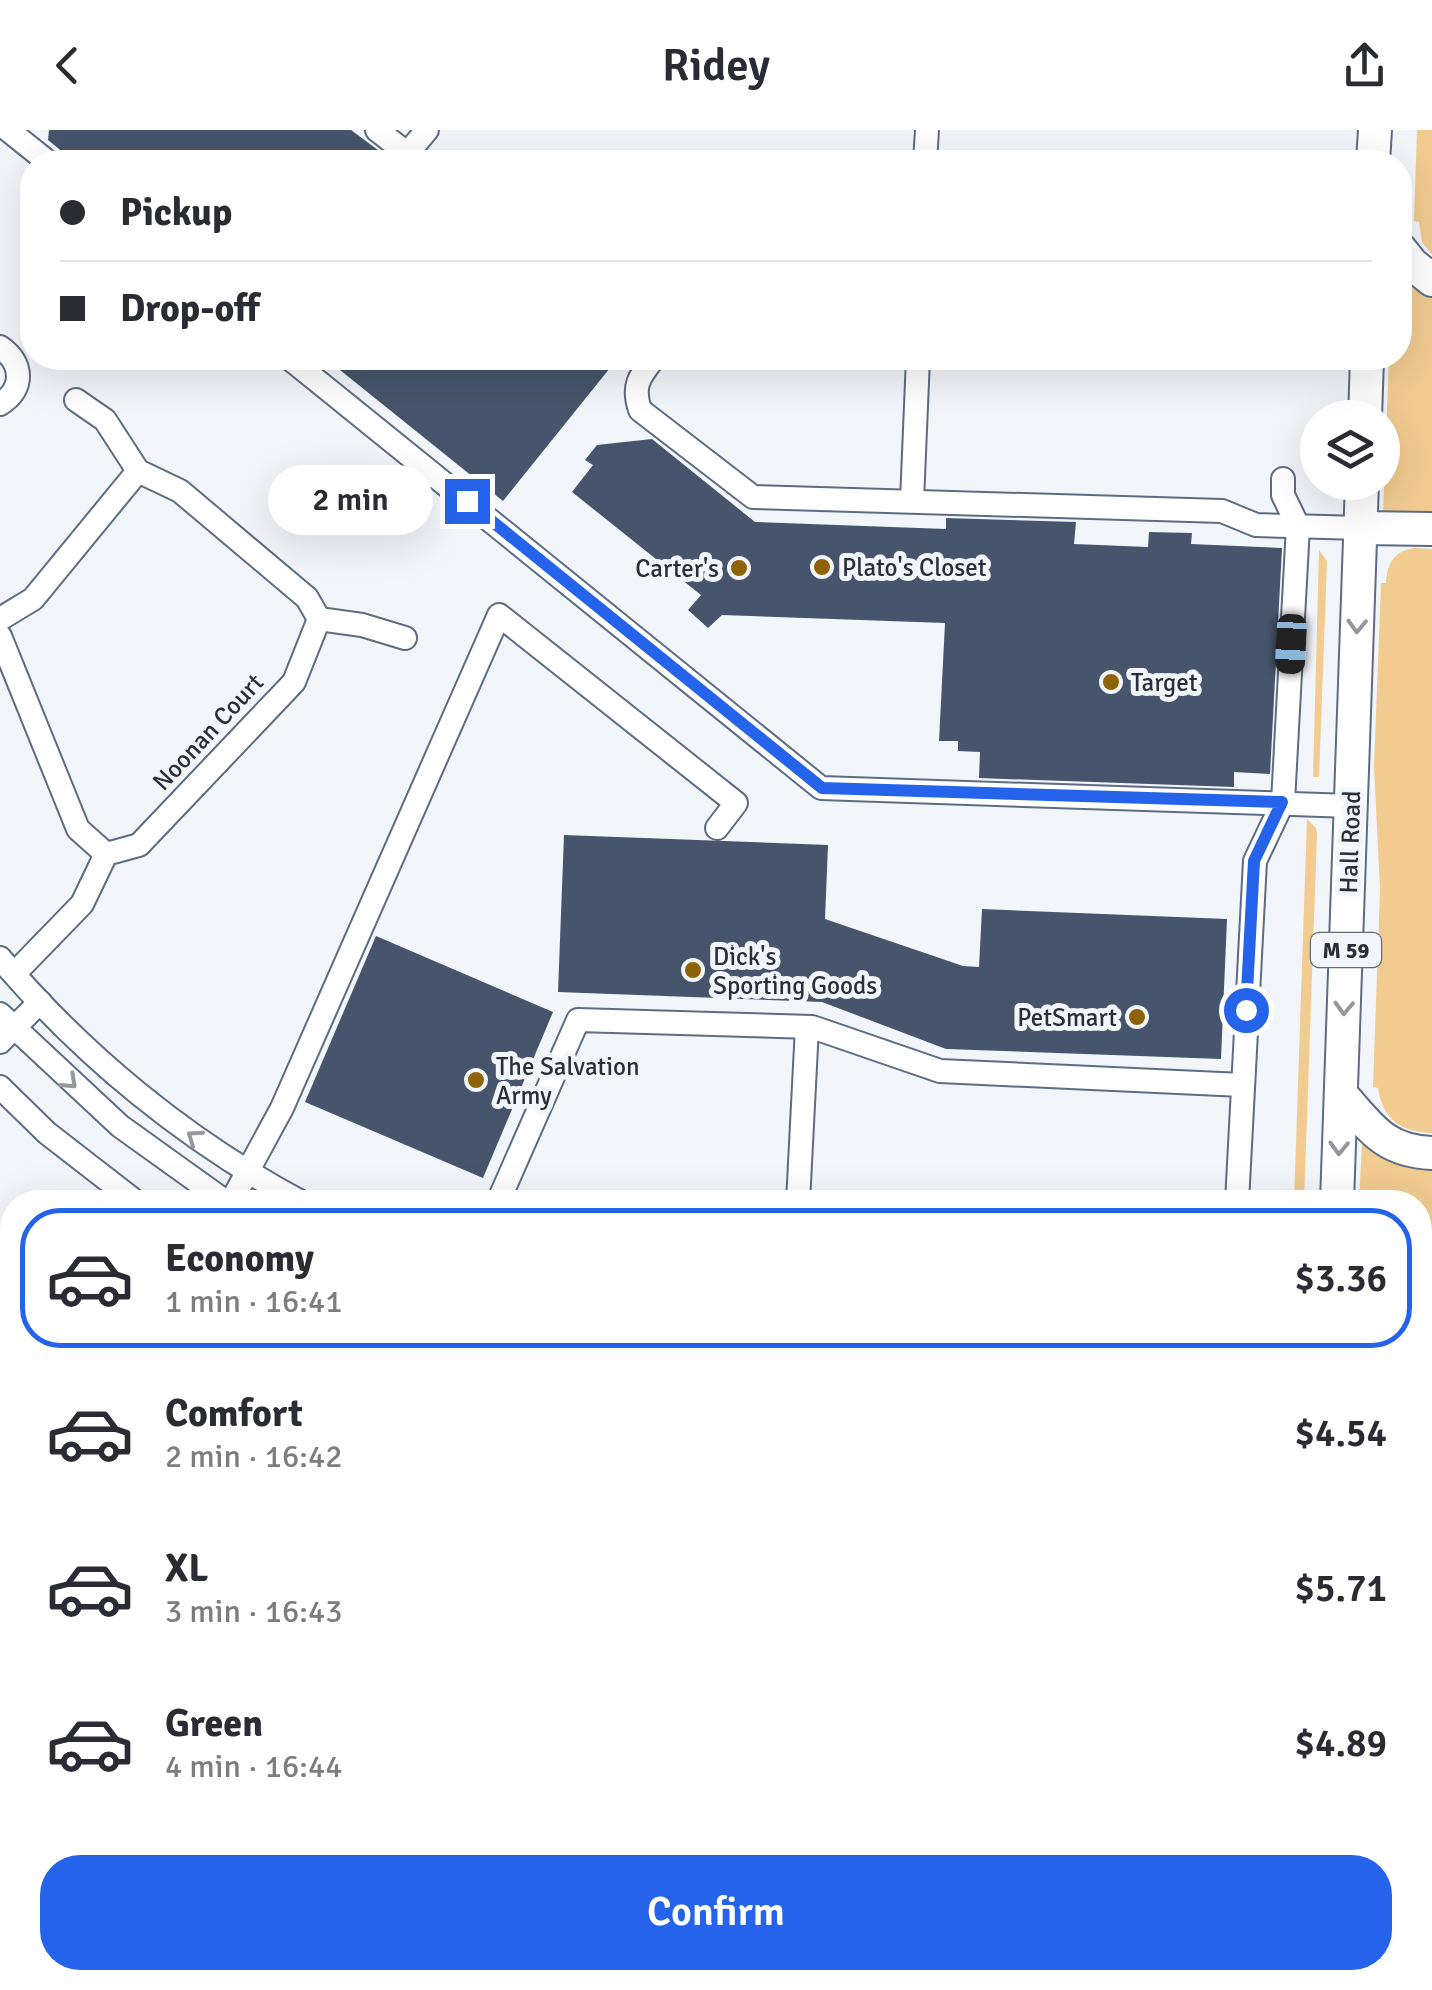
<!DOCTYPE html>
<meta charset="utf-8">
<style>
body{margin:0;font-family:Signika,sans-serif;background:#f2f2f3;color:#2b2b33;height:100vh;display:flex;flex-direction:column;font-size:38px;white-space:nowrap}
*{box-sizing:border-box;margin:0}
p{font-size:32px;color:#7c7c81}
.icon{flex:none;width:55px;height:55px;fill:none;stroke:currentColor;stroke-width:2;stroke-linecap:round;stroke-linejoin:round}
.map{position:relative;flex:1;overflow:hidden}
.panel{position:absolute;left:0px;top:1060px;width:1432px;height:800px;display:flex;flex-direction:column;background:#fff;border-radius:40px 40px 0 0;box-shadow:0 10px 40px #0002}
.panel>*{flex:none}
.top-card{position:absolute;left:20px;top:20px;width:1392px;height:220px;border-radius:40px;box-shadow:0 10px 40px #0002;display:grid;align-content:center;height:220px;padding:0 40px;background:#fff}
.controls{position:absolute;left:1300px;top:270px;display:grid;gap:20px}
.controls a{display:grid;place-items:center;width:100px;height:100px;border-radius:50%;background:#fff;box-shadow:0 10px 40px #0002;font-size:50px}
.end{position:absolute;width:45px;height:45px;margin:-22px;border:12px solid #2563eb;background:#fff;box-shadow:0 0 0 5px #fff}
.from{border-radius:50%}
.bubble{position:absolute;height:70px;border-radius:35px;background:#fff;box-shadow:0 10px 40px #0002;font-size:32px;font-weight:600;line-height:70px;text-align:center}
.car{position:absolute;width:30px;height:60px;margin:-30px -15px;border-radius:12px;box-shadow:0 0 8px 2px #0007;background:linear-gradient(#222 24%,#8ab4d8 0 40%,#222 0 76%,#8ab4d8 0 86%,#222 0)}
.top-card b{display:flex;align-items:center;gap:35px;height:95px;font-size:38px}
.top-card b+b{border-top:2px solid #e1e1e2}
.top-card i{width:25px;height:25px;background:#2b2b33}
ul{padding:18px 0 0;list-style:none}
li{display:flex;align-items:center;gap:30px;height:140px;margin:0 20px 15px;padding:0 20px;border:5px solid transparent;border-radius:40px}
li div{flex:1}
li b{display:block;font-size:38px}
li em{font-style:normal;font-weight:600}
li.selected{border-color:#2563eb}
li>.icon{width:90px;height:90px;stroke-width:1.5}
.primary-button{display:flex;gap:20px;margin-top:auto;padding:20px 40px}
.primary-button a{flex:1;height:115px;border-radius:40px;background:#2563eb;color:#fff;font-size:40px;font-weight:600;line-height:115px;text-align:center}
header{display:flex;justify-content:space-between;align-items:center;height:130px;padding:0 40px;background:#fff;font-size:45px;font-weight:600}
.map>svg:first-child{display:block}
.green{fill:#f1cb90}
.lines{fill:none;stroke-linecap:round;stroke-linejoin:round}
.stream{stroke:#99c0fd;stroke-width:5}
.building{fill:#46556b}
.minor-casing{stroke:#5d6c83;stroke-width:26}
.highway-casing{stroke:#5d6c83;stroke-width:36}
.minor{stroke:#fff;stroke-width:22}
.highway{stroke:#fff;stroke-width:32}
.oneway{stroke:#94979c}
.route{stroke:#2563eb;stroke-width:12}
.poi-dot{fill:#8d6306;stroke:#f2f6fb;stroke-width:4}
.labels{text-anchor:middle;dominant-baseline:central;stroke-width:10;stroke-linejoin:round;paint-order:stroke}
.shield{fill:#f2f6fb;stroke:#656b73;stroke-width:2.5}
.shield-label{font-size:22px;font-weight:bold;fill:#292f39}
.poi-label{font-size:25px;fill:#292f39;stroke:#f2f6fb;text-anchor:start}
.street-label{font-size:25px;fill:#292f39;stroke:#f2f6fb}
</style>
<header><svg class="icon" aria-label="back" viewBox="0 0 24 24"><path d="M15 5l-7 7 7 7"/></svg>Ridey<svg class="icon" aria-label="share" viewBox="0 0 24 24"><path d="M12 15V3M7 8l5-5 5 5M5 13v7h14v-7"/></svg></header>
<div class="map">
<svg width="1432" height="1860" viewBox="0 0 1432 1860">
<rect width="100%" height="100%" fill="#f2f6fb"/>
<g class="green">
<polygon points="1417,0 1432,0 1432,125 1422,112 1419,92 1414,91"/>
<polygon points="1400,141 1432,166 1432,384 1383,381 1389,228 1400,228"/>
<path d="M1414 418 1432 419V1003C1401 1002 1383 990 1378 958L1373 957 1380 759 1374 637 1381 453H1386C1387 434 1394 421 1414 418Z"/>
<polygon points="1319,420 1327,431 1319,647 1313,647"/>
<polygon points="1307,689 1316,698 1317,704 1304,1072 1294,1072"/>
<polygon points="1362,1013 1399,1034 1432,1037 1432,1198 1420,1198 1420,1072 1359,1072"/>
<polygon points="1420,1232 1432,1232 1432,1860 1332,1860 1332,1848 1420,1848"/>
<polygon points="0,1493 12,1494 12,1787 0,1786"/>
<polygon points="43,1848 222,1848 222,1860 59,1860"/>
</g>
<g class="lines">
<g class="stream">
<polyline points="0,1582 1,1581"/>
<polyline points="201,1860 202,1848"/>
</g>
</g>
<g class="building">
<polygon points="49,0 351,0 394,32 75,32 48,10"/>
<polygon points="325,228 618,228 503,371"/>
<polygon points="652,309 755,392 946,399 946,388 1076,392 1074,414 1148,417 1149,402 1192,403 1191,414 1282,418 1270,644 1234,642 1234,657 979,648 980,622 958,621 958,611 939,611 945,493 722,485 708,498 688,480 701,465 572,362 593,335 585,330 597,315"/>
<polygon points="564,705 828,715 825,789 963,836 979,837 982,779 1227,789 1221,929 946,919 822,872 558,862"/>
<polygon points="376,806 553,882 483,1048 305,972"/>
</g>
<g class="lines">
<g class="minor-casing">
<g id="minor">
<polyline points="8,0 48,32"/>
<polyline points="377,0 418,32"/>
<polyline points="407,24 427,0"/>
<polyline points="925,32 927,0"/>
<path d="M0 217C23 233 25 259 0 274"/>
<polyline points="289,228 821,658 1351,676"/>
<path d="M654 228C639 247 632 256 640 280L753 367 1222 381 1256 395 1361 398"/>
<polyline points="76,270 105,290 138,341 180,361 307,468 319,489 362,495 405,508"/>
<polyline points="912,371 918,228"/>
<polyline points="0,489 33,469 138,341"/>
<polyline points="0,506 78,699 106,724"/>
<path d="M0 828C84 927 187 1011 301 1072"/>
<polyline points="14,844 82,774 106,724 139,715 294,552 319,489"/>
<polyline points="0,884 120,996 226,1072"/>
<polyline points="0,912 40,872"/>
<polyline points="0,957 47,1003 136,1072"/>
<polyline points="231,1072 282,978 499,485 736,673 717,698"/>
<polyline points="498,1072 578,890 812,897 940,941 1242,955"/>
<polyline points="798,1072 807,897"/>
<polyline points="1237,1072 1255,731 1283,672 1298,396 1283,365 1283,349"/>
<polyline points="326,1848 386,1860"/>
<polyline points="722,1848 736,1855 738,1860"/>
<polyline points="305,1860 309,1848"/>
<polyline points="423,1860 435,1848"/>
<polyline points="812,1860 813,1851 984,1860"/>
</g>
</g>
<g class="highway-casing">
<g id="highway">
<polyline points="1373,32 1375,0"/>
<polyline points="1400,119 1412,134 1432,150"/>
<polyline points="1365,288 1367,228"/>
<polyline points="1361,398 1432,399"/>
<path d="M1341 964C1371 998 1384 1021 1432 1023"/>
<polyline points="1337,1072 1362,352"/>
<polyline points="1420,1211 1432,1212"/>
<polyline points="1311,1860 1311,1848"/>
</g>
</g>
<use href="#minor" class="minor"/>
<use href="#highway" class="highway"/>
</g>
<defs><path id="oneway-chevron" d="M-2-3.5L2.5 0L-2 3.5" fill="none" stroke-width="1.6" stroke-linecap="round" stroke-linejoin="round" transform="scale(2.5)"/></defs>
<g class="oneway">
<use href="#oneway-chevron" transform="translate(1357 496) rotate(92)"/>
<use href="#oneway-chevron" transform="translate(1344 878) rotate(92)"/>
<use href="#oneway-chevron" transform="translate(70 952) rotate(43)"/>
<use href="#oneway-chevron" transform="translate(194 1007) rotate(-145)"/>
<use href="#oneway-chevron" transform="translate(1339 1018) rotate(92)"/>
</g>
<g class="lines">
<polyline class="route" points="467,371 822,658 1282,672 1254,731 1246,880"/>
</g>
<g class="poi-dot">
<circle cx="822" cy="437" r="10"/>
<circle cx="739" cy="438" r="10"/>
<circle cx="1111" cy="552" r="10"/>
<circle cx="693" cy="840" r="10"/>
<circle cx="1137" cy="887" r="10"/>
<circle cx="476" cy="950" r="10"/>
</g>
<g class="labels">
<rect class="shield" x="1311" y="803" width="70" height="34" rx="8"/>
<g class="shield-label">
<text x="1346" y="820">M 59</text>
</g>
<g class="poi-label">
<text x="842" y="437">Plato's Closet</text>
<text x="719" y="438" text-anchor="end">Carter's</text>
<text x="1131" y="552">Target</text>
<text x="713" y="826">Dick's<tspan x="713" dy="29">Sporting Goods</tspan></text>
<text x="1117" y="887" text-anchor="end">PetSmart</text>
<text x="496" y="936">The Salvation<tspan x="496" dy="29">Army</tspan></text>
</g>
<g class="street-label">
<text transform="translate(208 602) rotate(-47)">Noonan Court</text>
<text transform="translate(1350 712) rotate(-88)">Hall Road</text>
</g>
</g>
</svg>
<div class="controls">
<a><svg class="icon" aria-label="layers" viewBox="0 0 24 24"><path d="M12 4l9 5-9 5-9-5zM3 14l9 5 9-5"/></svg></a>
</div>
<i class="end from" style="left:1246px;top:880px"></i>
<i class="end" style="left:467px;top:371px"></i>
<div class="bubble" style="left:268px;top:335px;width:165px">2 min</div>
<i class="car" style="left:1291px;top:514px;rotate:183deg"></i>
<div class="top-card">
<b><i class="from"></i>Pickup</b>
<b><i></i>Drop-off</b>
</div>
<section class="panel">
<ul>
<li class="selected"><svg class="icon" aria-label="car" viewBox="0 0 24 24"><path d="M5 17H2v-5l4-1 3-4h7l3 4 3 1v5h-3M9 17h6M6 11h13"/><circle cx="7" cy="17" r="2"/><circle cx="17" cy="17" r="2"/></svg><div><b>Economy</b><p>1 min · 16:41</p></div><em>$3.36</em></li>
<li><svg class="icon" aria-label="car" viewBox="0 0 24 24"><path d="M5 17H2v-5l4-1 3-4h7l3 4 3 1v5h-3M9 17h6M6 11h13"/><circle cx="7" cy="17" r="2"/><circle cx="17" cy="17" r="2"/></svg><div><b>Comfort</b><p>2 min · 16:42</p></div><em>$4.54</em></li>
<li><svg class="icon" aria-label="car" viewBox="0 0 24 24"><path d="M5 17H2v-5l4-1 3-4h7l3 4 3 1v5h-3M9 17h6M6 11h13"/><circle cx="7" cy="17" r="2"/><circle cx="17" cy="17" r="2"/></svg><div><b>XL</b><p>3 min · 16:43</p></div><em>$5.71</em></li>
<li><svg class="icon" aria-label="car" viewBox="0 0 24 24"><path d="M5 17H2v-5l4-1 3-4h7l3 4 3 1v5h-3M9 17h6M6 11h13"/><circle cx="7" cy="17" r="2"/><circle cx="17" cy="17" r="2"/></svg><div><b>Green</b><p>4 min · 16:44</p></div><em>$4.89</em></li>
</ul>
<div class="primary-button"><a>Confirm</a></div>
</section>
</div>
